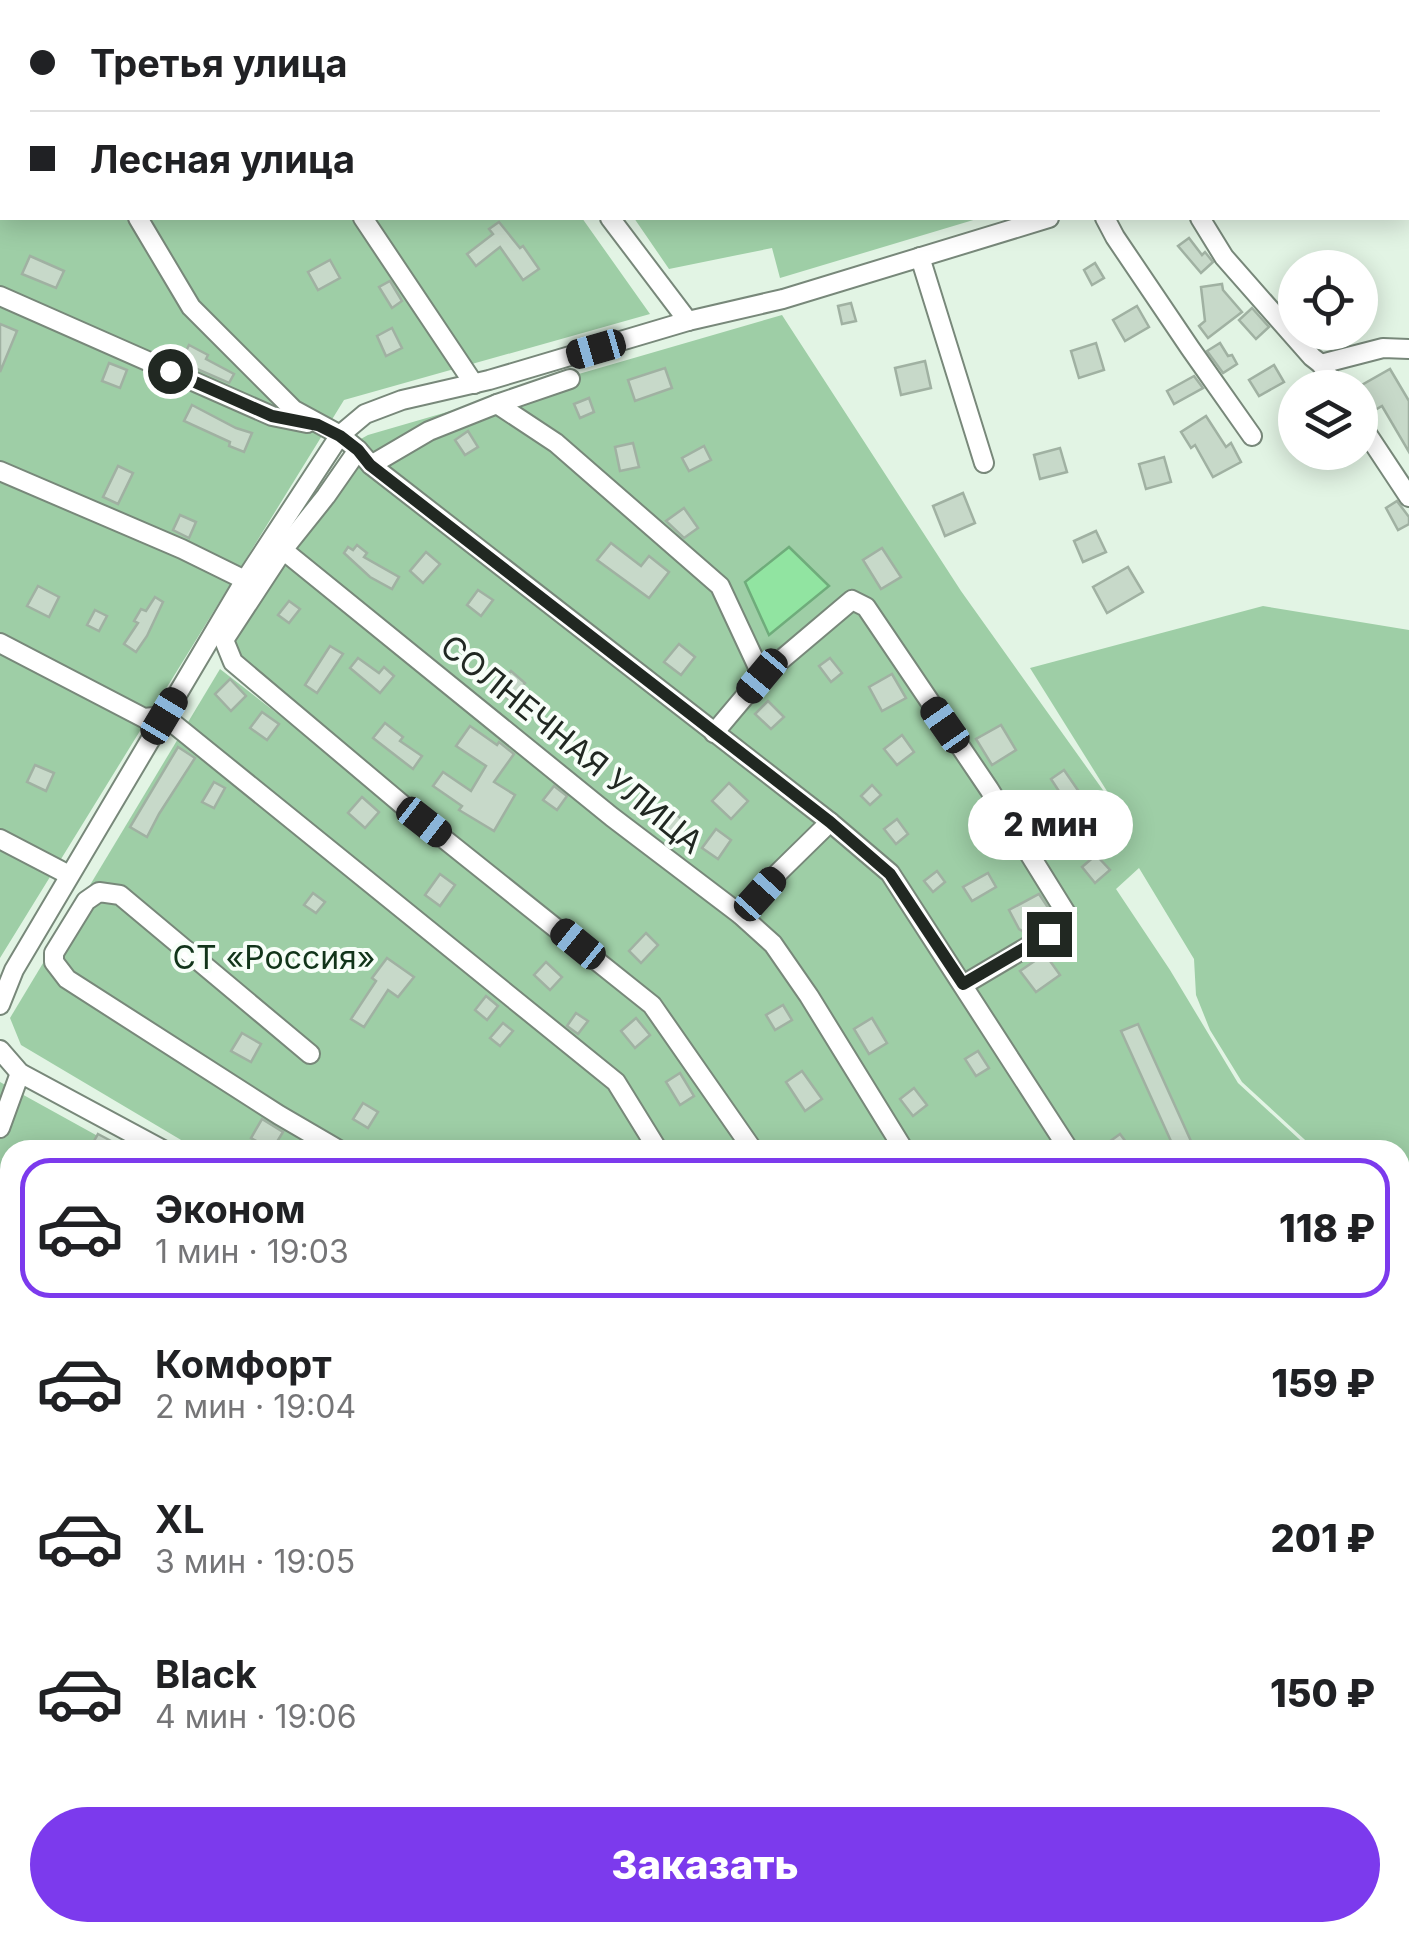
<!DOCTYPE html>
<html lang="ru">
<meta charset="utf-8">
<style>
body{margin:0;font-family:Inter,sans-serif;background:#f6f6f6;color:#202124;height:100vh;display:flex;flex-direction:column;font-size:38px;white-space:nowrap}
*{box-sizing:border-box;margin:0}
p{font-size:32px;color:#757577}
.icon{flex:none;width:55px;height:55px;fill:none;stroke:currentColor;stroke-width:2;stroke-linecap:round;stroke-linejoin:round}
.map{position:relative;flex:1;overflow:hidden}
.panel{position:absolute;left:0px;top:1140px;width:1410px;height:802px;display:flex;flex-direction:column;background:#fff;border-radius:30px 30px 0 0;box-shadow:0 5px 25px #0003}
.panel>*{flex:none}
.banner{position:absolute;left:0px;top:0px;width:1410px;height:220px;box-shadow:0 5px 25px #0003;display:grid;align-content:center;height:220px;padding:0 30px;background:#fff}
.fabs{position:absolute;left:1278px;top:250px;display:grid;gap:20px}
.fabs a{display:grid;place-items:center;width:100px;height:100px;border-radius:50%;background:#fff;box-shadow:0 5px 25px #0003;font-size:50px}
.end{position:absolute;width:45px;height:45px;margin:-22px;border:12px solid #212822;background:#fff;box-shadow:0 0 0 5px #fff}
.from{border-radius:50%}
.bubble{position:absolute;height:70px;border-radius:35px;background:#fff;box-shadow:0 5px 25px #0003;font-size:32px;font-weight:800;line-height:70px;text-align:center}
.car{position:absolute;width:30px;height:60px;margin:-30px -15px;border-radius:12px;box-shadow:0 0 8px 2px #0007;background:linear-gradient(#222 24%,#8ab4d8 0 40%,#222 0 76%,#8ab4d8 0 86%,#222 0)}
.banner b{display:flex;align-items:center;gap:35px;height:95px;font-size:38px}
.banner b+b{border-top:2px solid #e0e0e0}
.banner i{width:25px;height:25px;background:#202124}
ul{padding:18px 0 0;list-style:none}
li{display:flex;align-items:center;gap:30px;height:140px;margin:0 20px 15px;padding:0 10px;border:5px solid transparent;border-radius:30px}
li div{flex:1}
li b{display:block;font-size:38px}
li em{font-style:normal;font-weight:800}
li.selected{border-color:#7c3aed}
li>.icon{width:90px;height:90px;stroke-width:1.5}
.button{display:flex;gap:20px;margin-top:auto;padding:20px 30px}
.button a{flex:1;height:115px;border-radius:60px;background:#7c3aed;color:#fff;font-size:40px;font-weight:800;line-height:115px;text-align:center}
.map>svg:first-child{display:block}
.green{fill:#9ecea6}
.water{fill:#91e4a1;stroke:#6fac7b;stroke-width:2.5}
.building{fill:#c7d9c9;stroke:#a0b1a2;stroke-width:2.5}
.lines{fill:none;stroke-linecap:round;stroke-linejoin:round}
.minor-casing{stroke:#78887a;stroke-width:22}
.path{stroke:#94a296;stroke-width:2.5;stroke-dasharray:10 5;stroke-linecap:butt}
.minor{stroke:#fff;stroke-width:18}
.route{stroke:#212822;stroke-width:12}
.labels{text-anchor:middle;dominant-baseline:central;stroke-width:8;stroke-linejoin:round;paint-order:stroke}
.street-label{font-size:32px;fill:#212822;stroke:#f7fef8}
.park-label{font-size:32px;fill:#12341a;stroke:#f7fef8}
</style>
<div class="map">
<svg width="1409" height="1942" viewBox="0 0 1409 1942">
<rect width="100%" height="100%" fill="#e2f4e4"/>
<g class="green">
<polygon points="0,0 427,0 429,2 2,2 2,218 582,218 650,314 344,400 0,958"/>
<polygon points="481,0 1325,0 1324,2 483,2"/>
<polygon points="634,218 980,218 780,278 772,248 669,269"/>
<polygon points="782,315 961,591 1130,828 1030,668 1263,606 1409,630 1409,1330 1400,1334 1400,1150 1316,1150 1242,1082 1210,1030 1196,995 1194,959 1139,868 1116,889 1170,970 1238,1083 1311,1150 756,1150 692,1050 226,653 231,638 350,445 368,435"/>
<polygon points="220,669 484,874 656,1012 747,1150 198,1150 21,1045 10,1018"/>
<polygon points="0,1082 123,1150 10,1150 10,1788 0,1788"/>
<polygon points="1409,1392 1409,1764 1400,1764 1400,1393"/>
<polygon points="1400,1779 1409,1779 1409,1942 0,1942 0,1799 10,1799 10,1932 1400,1932"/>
</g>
<g class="water">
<polygon points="16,0 197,0 199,2 18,2"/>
<polygon points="789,547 829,586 769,635 745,582"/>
</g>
<g class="building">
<polygon points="499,222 520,248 523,246 539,269 523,280 500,247 476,266 467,254 493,234 489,229"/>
<polygon points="1189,238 1202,255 1205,252 1213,262 1201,273 1178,246"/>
<polygon points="30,256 64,271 56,288 22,274"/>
<polygon points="330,260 340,278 318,290 308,272"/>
<polygon points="1095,263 1104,278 1092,285 1084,270"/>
<polygon points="390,281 402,301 392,308 379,287"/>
<polygon points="1222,284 1223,290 1242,312 1208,338 1199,326 1205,321 1201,287"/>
<polygon points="851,303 856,321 842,324 838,306"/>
<polygon points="1137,306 1149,327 1125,341 1113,320"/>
<polygon points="1252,308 1269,327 1256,339 1239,320"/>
<polygon points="0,324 17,331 0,372"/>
<polygon points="392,328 402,348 386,356 377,336"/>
<polygon points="1096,343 1104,370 1079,378 1071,351"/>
<polygon points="1220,343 1228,356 1232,355 1237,364 1223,373 1207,351"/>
<polygon points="189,345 208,355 206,359 234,374 229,383 181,362"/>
<polygon points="925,361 931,388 901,395 895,368"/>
<polygon points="109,363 127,370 120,388 102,381"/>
<polygon points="1274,365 1284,382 1259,396 1249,380"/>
<polygon points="665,368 672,388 635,401 628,380"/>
<polygon points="1390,369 1409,401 1409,452 1382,406 1368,414 1360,402 1360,386"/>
<polygon points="1194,376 1203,388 1174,404 1167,391"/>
<polygon points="589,398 594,412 580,418 574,404"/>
<polygon points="192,405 236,428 252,433 244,452 229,446 230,442 184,421"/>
<polygon points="1206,416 1226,447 1231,443 1241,462 1213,477 1195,445 1191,448 1181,432"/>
<polygon points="468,431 478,447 465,455 455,440"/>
<polygon points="633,443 639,467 620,471 615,447"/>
<polygon points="704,446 711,460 689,471 682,458"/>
<polygon points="1060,448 1067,472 1040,479 1034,455"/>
<polygon points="1164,457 1171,482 1146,489 1139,464"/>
<polygon points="118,466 133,473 118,504 103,497"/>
<polygon points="963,493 975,523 945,536 933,506"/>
<polygon points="1397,501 1409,517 1409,524 1398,530 1386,508"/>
<polygon points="684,508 698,528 684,538 666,521"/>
<polygon points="180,515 196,522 189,538 173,530"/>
<polygon points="1096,531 1106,552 1083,562 1074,541"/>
<polygon points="611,543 641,566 649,556 669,572 649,598 597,560"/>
<polygon points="357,545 367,553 364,557 399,577 392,589 370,577 344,553 348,547 353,550"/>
<polygon points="882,548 901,577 881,589 863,560"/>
<polygon points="426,552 440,564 423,583 410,571"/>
<polygon points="1128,567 1143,592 1107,613 1093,587"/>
<polygon points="38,586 59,597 49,617 27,606"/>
<polygon points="478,590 493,600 481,616 467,605"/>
<polygon points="155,597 163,602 147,636 136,652 124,644 138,623 134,621 141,609 146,611"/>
<polygon points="289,601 300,609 289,623 278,615"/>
<polygon points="95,610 107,616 99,631 87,625"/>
<polygon points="679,644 695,657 681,675 664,662"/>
<polygon points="330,646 343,654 317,693 305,685"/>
<polygon points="358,658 379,673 384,667 394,676 380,693 350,668"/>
<polygon points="830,658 842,673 831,682 819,666"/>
<polygon points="511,671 525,683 510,700 496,688"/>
<polygon points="892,674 906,698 882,711 869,687"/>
<polygon points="230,679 246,696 231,711 215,694"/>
<polygon points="768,701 784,717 771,729 755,714"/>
<polygon points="262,712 279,724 267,740 250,728"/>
<polygon points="385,723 403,737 400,741 422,756 413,769 373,738"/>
<polygon points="1001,725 1016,750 992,765 976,739"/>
<polygon points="470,726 497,745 499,742 514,754 494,782 515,795 494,831 459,810 462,806 433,786 443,772 471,791 486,766 456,746"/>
<polygon points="902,735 914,752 897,765 884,749"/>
<polygon points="178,747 195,758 159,814 147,837 130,827"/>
<polygon points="35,765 54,773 46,791 27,782"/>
<polygon points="1064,770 1084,799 1070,808 1051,779"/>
<polygon points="214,782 225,788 214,808 202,802"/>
<polygon points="729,783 748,801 731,819 712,801"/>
<polygon points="872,785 881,795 870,805 861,796"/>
<polygon points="554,786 567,796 557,810 543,800"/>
<polygon points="362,797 379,812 365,828 348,813"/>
<polygon points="670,810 686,822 673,841 656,829"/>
<polygon points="897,819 908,834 896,844 884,829"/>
<polygon points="716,829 731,840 718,859 702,848"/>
<polygon points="1096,855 1110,870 1095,883 1082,867"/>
<polygon points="937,871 945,882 933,892 924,881"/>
<polygon points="988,873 996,887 972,901 963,887"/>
<polygon points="440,874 455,885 440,906 425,895"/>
<polygon points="313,893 325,902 316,913 304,905"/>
<polygon points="1039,894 1051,912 1041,924 1026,933 1019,929 1009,910"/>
<polygon points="646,933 658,945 641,963 629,951"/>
<polygon points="1045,954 1060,975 1036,992 1020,971"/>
<polygon points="387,958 414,977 398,997 388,990 364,1027 351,1019 376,981 372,978"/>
<polygon points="546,962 562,977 550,990 534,975"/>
<polygon points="486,996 498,1006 487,1020 475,1010"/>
<polygon points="783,1005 792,1020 775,1030 766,1015"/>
<polygon points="576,1013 588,1021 578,1034 567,1026"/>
<polygon points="636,1018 650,1035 635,1048 621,1031"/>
<polygon points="872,1018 887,1043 869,1054 854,1029"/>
<polygon points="503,1023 513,1031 500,1046 490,1038"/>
<polygon points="1138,1024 1195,1150 1175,1150 1121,1031"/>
<polygon points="242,1033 261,1044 251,1062 231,1051"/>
<polygon points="978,1051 989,1068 976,1076 965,1059"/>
<polygon points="802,1071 822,1099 805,1111 786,1082"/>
<polygon points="680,1073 694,1096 680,1105 666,1082"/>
<polygon points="914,1088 927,1105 913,1116 900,1099"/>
<polygon points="363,1103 378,1112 368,1128 353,1119"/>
<polygon points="262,1119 283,1132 272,1150 251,1138"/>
<polygon points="98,1134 128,1150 89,1150"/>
<polygon points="1120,1134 1132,1150 1098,1150"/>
</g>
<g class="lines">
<g class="minor-casing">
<g id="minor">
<polyline points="213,0 215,2"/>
<polyline points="468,0 470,2"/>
<polyline points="720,0 720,2"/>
<polyline points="915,0 915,2"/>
<polyline points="1296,0 1298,2"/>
<polyline points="653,2 667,0"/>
<polyline points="1333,2 1334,0"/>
<polyline points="0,108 2,109"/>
<polyline points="138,218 191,307 294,410 340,435 358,450 371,465 830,822 890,873 1069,1150"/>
<polyline points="363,218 474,384"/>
<polyline points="610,218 688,321"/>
<polyline points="1105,218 1115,237 1190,348 1252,436"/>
<polyline points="1200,218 1224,257 1312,357 1321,364 1383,348 1409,349"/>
<polyline points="920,257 984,463"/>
<polyline points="0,296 272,416 307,423"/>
<polyline points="1321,364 1336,388"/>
<polyline points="497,404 570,379"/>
<polyline points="1360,423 1409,497"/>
<polyline points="358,450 326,496 283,550 224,640 233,662 423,822 652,1005 753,1150"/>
<polyline points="371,465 429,431 497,404 556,443 720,586 762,676 714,733"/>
<polyline points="0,471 182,549 245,580"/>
<polyline points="283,550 612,817 741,915 773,944 809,996 904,1150"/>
<polyline points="0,643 144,718 164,716 616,1082 658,1150"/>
<polyline points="762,676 852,600 866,607 989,789 1066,913 1049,934 963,985"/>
<polyline points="0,839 69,875"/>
<polyline points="741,915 779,872 830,822"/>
<polyline points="0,1005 14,970 245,580 340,435 365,414 402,400 489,380 688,321 783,299 1049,218"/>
<polyline points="0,1050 20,1073 163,1150"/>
<polyline points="310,1054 120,895 99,892 86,901 54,953 54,962 67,979 279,1115 339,1150"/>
<polyline points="0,1128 20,1073"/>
<polyline points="0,1234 10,1231"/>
<polyline points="0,1365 10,1365"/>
<polyline points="1400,1399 1409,1398"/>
<polyline points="0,1536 10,1535"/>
<polyline points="0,1700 10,1700"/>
<polyline points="1400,1774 1409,1774"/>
<polyline points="0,1795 10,1795"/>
<polyline points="925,1932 927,1942"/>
</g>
</g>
<polyline class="path" points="0,2 2,5"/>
<use href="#minor" class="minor"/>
</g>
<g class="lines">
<polyline class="route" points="170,371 272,416 318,425 340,436 358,450 370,465 830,822 890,874 963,984 1049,934"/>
</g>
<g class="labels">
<g class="street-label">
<text transform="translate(572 744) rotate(39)">СОЛНЕЧНАЯ УЛИЦА</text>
</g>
<g class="park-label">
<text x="274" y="957">СТ «Россия»</text>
</g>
</g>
</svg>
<div class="fabs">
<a><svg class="icon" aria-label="locate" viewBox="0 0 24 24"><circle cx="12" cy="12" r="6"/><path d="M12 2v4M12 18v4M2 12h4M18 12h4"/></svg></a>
<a><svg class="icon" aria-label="layers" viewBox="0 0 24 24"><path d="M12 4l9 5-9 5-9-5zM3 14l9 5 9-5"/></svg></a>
</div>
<i class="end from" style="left:170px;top:371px"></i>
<i class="end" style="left:1049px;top:934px"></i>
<div class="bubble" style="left:968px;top:790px;width:165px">2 мин</div>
<i class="car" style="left:596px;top:349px;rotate:254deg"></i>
<i class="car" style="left:762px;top:676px;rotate:220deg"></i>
<i class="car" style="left:164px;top:716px;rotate:31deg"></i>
<i class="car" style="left:945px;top:725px;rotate:325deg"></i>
<i class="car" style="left:424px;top:822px;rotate:128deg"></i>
<i class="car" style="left:760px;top:894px;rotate:42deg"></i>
<i class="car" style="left:578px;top:944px;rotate:309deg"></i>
<div class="banner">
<b><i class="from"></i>Третья улица</b>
<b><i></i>Лесная улица</b>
</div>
<section class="panel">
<ul>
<li class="selected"><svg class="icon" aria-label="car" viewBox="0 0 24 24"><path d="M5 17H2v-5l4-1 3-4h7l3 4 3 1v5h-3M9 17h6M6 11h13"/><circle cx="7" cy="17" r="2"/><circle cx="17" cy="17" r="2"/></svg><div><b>Эконом</b><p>1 мин · 19:03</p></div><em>118 ₽</em></li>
<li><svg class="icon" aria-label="car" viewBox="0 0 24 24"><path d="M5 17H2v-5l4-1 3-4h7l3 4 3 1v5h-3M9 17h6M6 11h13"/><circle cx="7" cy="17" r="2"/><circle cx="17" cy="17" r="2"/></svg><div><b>Комфорт</b><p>2 мин · 19:04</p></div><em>159 ₽</em></li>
<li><svg class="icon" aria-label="car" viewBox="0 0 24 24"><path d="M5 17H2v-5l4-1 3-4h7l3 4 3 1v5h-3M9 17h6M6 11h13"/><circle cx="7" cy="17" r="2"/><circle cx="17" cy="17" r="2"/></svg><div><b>XL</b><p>3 мин · 19:05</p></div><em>201 ₽</em></li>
<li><svg class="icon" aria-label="car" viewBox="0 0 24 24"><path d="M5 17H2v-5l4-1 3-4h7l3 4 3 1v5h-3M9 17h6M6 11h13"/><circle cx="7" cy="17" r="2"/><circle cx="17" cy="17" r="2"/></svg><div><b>Black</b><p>4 мин · 19:06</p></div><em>150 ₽</em></li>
</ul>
<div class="button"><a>Заказать</a></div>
</section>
</div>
